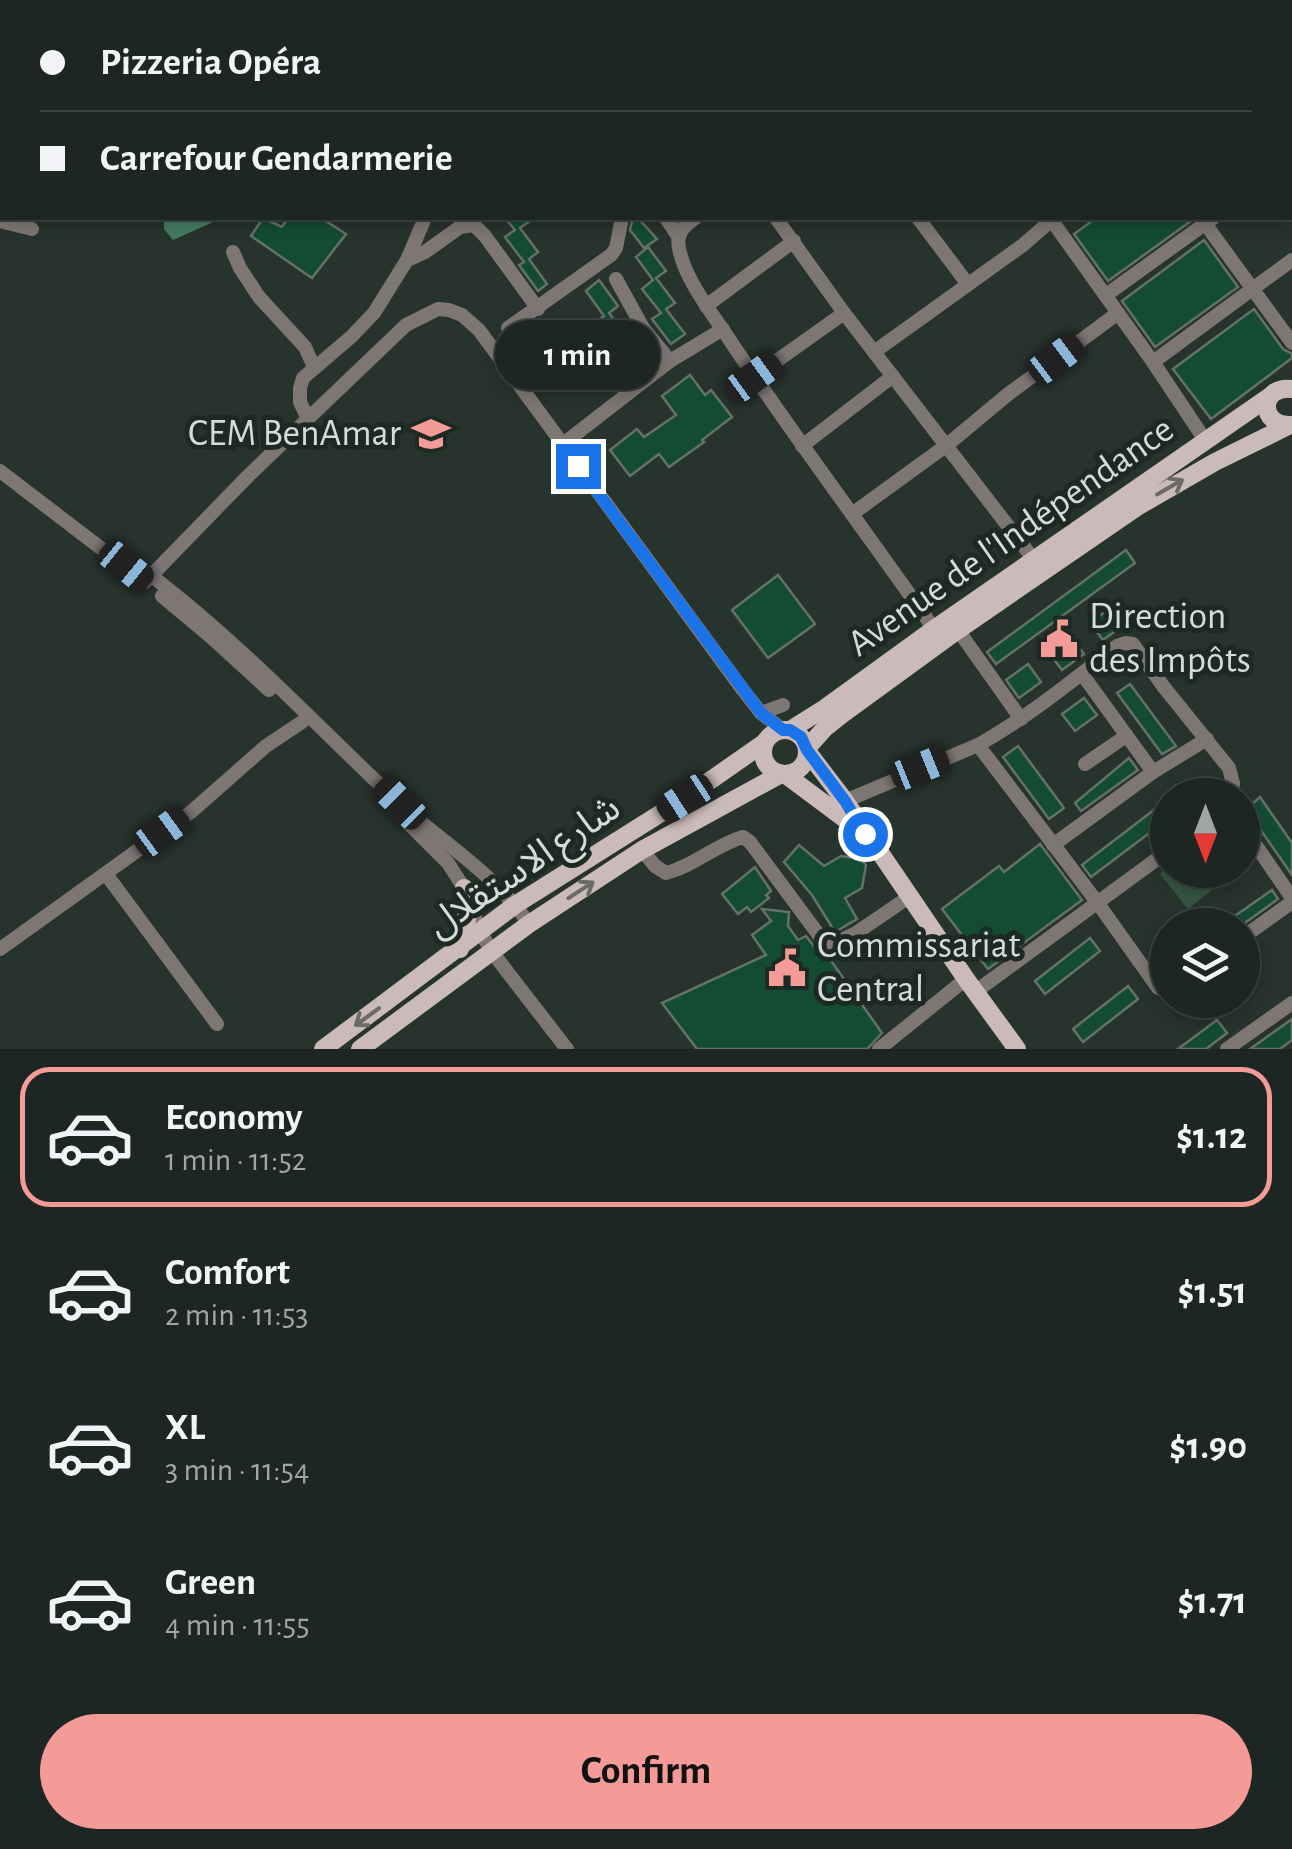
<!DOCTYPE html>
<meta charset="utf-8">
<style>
body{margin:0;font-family:"Alegreya Sans","Noto Sans Arabic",sans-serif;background:#252e2a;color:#f1f3f6;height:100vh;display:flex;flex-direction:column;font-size:38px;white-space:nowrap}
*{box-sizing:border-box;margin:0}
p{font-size:32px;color:#a0a5a5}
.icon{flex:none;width:55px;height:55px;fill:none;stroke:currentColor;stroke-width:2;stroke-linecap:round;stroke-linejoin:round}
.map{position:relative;height:1049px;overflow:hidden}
.details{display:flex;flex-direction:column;background:#1d2622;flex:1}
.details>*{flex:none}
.banner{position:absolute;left:0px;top:0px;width:1292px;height:220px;box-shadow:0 5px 15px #0003,0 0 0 2px #3b4340;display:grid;align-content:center;height:220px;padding:0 40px;background:#1d2622}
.needle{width:65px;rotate:180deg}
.controls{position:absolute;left:1150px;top:778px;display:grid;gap:20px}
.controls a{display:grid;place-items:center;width:110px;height:110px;border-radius:50%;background:#1d2622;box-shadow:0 5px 15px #0003,0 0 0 2px #3b4340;font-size:50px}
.end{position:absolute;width:45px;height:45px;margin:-22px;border:12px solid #1a73e8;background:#fff;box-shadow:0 0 0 5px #fff}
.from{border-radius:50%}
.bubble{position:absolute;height:70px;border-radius:35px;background:#1d2622;box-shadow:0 5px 15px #0003,0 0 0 2px #3b4340;font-size:32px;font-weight:700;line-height:70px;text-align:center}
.car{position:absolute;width:30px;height:60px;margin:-30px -15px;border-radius:12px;box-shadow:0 0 8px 2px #0007;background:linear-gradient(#222 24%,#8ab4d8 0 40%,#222 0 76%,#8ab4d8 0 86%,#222 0)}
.banner b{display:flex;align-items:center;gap:35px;height:95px;font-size:38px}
.banner b+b{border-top:2px solid #3b4340}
.banner i{width:25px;height:25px;background:#f1f3f6}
ul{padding:18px 0 0;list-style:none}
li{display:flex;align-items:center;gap:30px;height:140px;margin:0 20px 15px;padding:0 20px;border:5px solid transparent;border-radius:30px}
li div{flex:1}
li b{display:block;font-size:38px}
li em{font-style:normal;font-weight:700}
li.selected{border-color:#f59b97}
li>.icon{width:90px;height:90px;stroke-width:1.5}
.cta{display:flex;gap:20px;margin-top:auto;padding:20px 40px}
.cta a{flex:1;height:115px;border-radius:60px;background:#f59b97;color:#111;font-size:40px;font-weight:700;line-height:115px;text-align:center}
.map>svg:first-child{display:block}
.green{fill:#365444}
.water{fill:#467b61}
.building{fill:#134b34;stroke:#647169;stroke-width:2.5}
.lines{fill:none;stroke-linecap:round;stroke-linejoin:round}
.minor{stroke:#7d7675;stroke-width:14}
.major{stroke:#cabbba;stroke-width:18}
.oneway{stroke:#6b6b67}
.route{stroke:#1a73e8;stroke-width:12}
.labels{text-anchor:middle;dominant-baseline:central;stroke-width:10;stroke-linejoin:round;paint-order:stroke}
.poi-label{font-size:38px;fill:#d5dcd8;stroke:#1d2923;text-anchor:start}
.street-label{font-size:38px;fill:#d5dcd8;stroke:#1d2923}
</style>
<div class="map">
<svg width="1292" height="1049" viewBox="0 0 1292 1049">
<rect width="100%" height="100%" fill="#27332d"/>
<polygon class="green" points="1167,868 1168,870 1238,870 1188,909 1160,874"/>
<polygon class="water" points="164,218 222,218 173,240 164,229"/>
<g class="building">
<polygon points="263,218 282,227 288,218 321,218 346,234 312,278 251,236"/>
<polygon points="505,218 534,218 520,228 538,252 529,259 547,284 538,291 519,265 524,262 505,237 515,230"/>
<polygon points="638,218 657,239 644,248 630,230 632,222"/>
<polygon points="1096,218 1191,218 1191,221 1108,281 1074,234"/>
<polygon points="1204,240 1238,287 1155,347 1122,301"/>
<polygon points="648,247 666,271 656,278 675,303 666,309 685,334 671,344 652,319 661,313 642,289 653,280 636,257"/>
<polygon points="599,280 618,306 609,313 627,337 618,343 636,369 623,378 605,352 613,346 595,322 604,316 586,291"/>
<polygon points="1254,309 1283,349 1292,354 1292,358 1211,419 1173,369"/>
<polygon points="690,375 705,395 711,390 732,417 702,440 704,442 669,467 659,454 630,476 610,450 637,429 644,437 676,415 662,396"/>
<polygon points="1126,550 1135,563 996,664 987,652"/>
<polygon points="778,575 815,624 768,658 732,610"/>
<polygon points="1112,607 1125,624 1103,640 1090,623"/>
<polygon points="1071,637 1084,654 1062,670 1049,653"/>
<polygon points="1028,664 1041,682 1019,698 1006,680"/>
<polygon points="1130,684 1176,746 1162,754 1117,693"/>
<polygon points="1084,698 1097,715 1075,731 1062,714"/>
<polygon points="1018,746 1064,808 1049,819 1003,757"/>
<polygon points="1129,758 1138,770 1081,811 1075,803"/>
<polygon points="1260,797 1292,843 1292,875 1246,809"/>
<polygon points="1163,803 1168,808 1168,819 1091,877 1082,865"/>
<polygon points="1040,844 1082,900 988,969 942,909 999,866 1004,872"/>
<polygon points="799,845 824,866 841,856 861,859 866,865 862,888 845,898 857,919 835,932 812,895 784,862"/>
<polygon points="755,867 771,891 766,895 769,898 751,912 747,907 738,914 722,894"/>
<polygon points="1272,890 1278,899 1242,925 1222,925"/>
<polygon points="762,909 789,912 788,926 798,940 806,936 816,949 827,955 882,1033 867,1049 697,1049 662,1003 766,955 752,935 771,921"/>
<polygon points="1090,938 1100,951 1045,994 1035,981"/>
<polygon points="1128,986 1138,999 1083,1042 1073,1029"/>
<polygon points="1292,1019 1292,1040 1280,1049 1250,1049"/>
<polygon points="1217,1020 1227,1033 1206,1049 1178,1049"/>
</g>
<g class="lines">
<g class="minor">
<polyline points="572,0 574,2"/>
<polyline points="643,0 645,2"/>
<polyline points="765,0 767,2"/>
<polyline points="1110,0 1112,2"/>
<polyline points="1227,0 1228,2"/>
<polyline points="549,2 550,0"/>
<polyline points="656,2 658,0"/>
<polyline points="668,2 671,0"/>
<polyline points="807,2 810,0"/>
<polyline points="898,2 901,0"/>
<polyline points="997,2 1001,0"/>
<polyline points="0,24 2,25"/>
<polyline points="1290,41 1292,39"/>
<polyline points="0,81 2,81"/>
<polyline points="0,135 2,136"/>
<polyline points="1290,159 1292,157"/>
<polyline points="1290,185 1292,188"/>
<polyline points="0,188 2,189"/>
<polyline points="666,218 678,236"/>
<path d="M695 218C684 226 676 233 679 248 685 282 717 319 735 348 799 443 868 535 934 629"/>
<polyline points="776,218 844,313 1035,561"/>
<polyline points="918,218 967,283"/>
<polyline points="1050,218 1153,362 1205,440"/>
<polyline points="1201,218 1292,343"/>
<polyline points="0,221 32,229"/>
<polyline points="233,252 240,268 259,297 305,347 314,367"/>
<polyline points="407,260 425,252 460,227 474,225 485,236 538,309"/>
<polyline points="616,279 643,328 670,361"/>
<polyline points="1106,295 1213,218"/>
<polyline points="706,306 794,241"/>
<polyline points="508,328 611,255 616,248 622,218"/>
<polyline points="874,352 1023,245 1054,218"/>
<polyline points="1153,362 1292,260"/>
<polyline points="754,377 844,313"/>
<polyline points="308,419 300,402 300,388 303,378 352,336 374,313 407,260 425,218"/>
<polyline points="563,444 670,361 723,329"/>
<polyline points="802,446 893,376"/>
<polyline points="0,471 145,582 249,475 406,325 438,309 449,310 462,315 479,330 743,690 761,713 783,730"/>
<polyline points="852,514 947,445 1007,395 1118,313"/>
<path d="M145 571C237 640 316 725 400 804 443 843 496 875 529 924"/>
<polyline points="162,596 210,636 269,690"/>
<polyline points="958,630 1021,719"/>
<polyline points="1082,674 1153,772"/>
<polyline points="761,713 783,705"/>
<polyline points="978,745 1097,902 1158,988 1168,990"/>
<polyline points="1085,764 1126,736"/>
<path d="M845 801 978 745C1028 717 1072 681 1117 646L1126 643 1133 644 1163 686 1229 768 1233 783 1232 795"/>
<polyline points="408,823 448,863 464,888 480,931 492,952 567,1049"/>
<polyline points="1242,825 1292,898"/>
<polyline points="1053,845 1153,772 1207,739"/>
<path d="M642 850 655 866 666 873C694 866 715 845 743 837L750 842 824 942 831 945 856 933 909 897"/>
<polyline points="106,874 217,1024"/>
<polyline points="1242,938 1292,902"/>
<polyline points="0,949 191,812 266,746 302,722"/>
<polyline points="975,992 1168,851"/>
<polyline points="879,1049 966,979"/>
<polyline points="1227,1049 1292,1003"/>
</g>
<g class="major">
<path d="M1292 425C1258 427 1259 385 1292 389"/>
<circle cx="785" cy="752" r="22"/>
<polyline points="790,730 825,708 934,629 1269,397"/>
<polyline points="807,748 825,728 844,713 958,630 1137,507 1215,462 1290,425"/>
<polyline points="807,751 845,801 966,979 1017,1049"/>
<polyline points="786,775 857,828"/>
<polyline points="460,949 467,919 464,888"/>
<polyline points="323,1049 515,905 685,798 764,743"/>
<polyline points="360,1049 529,924 642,850 781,774"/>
</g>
</g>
<defs><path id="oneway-shaft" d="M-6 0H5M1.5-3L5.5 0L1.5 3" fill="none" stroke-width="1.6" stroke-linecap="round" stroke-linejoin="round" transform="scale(2.5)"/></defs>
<g class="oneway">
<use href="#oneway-shaft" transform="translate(1170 487) rotate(-30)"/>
<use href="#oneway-shaft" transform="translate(581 890) rotate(-33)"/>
<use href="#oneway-shaft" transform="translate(367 1017) rotate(144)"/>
</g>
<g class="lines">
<polyline class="route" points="578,466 761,713 783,730 790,730 801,737 807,750 845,801 865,834"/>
</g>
<defs>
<g id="school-bare" transform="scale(3)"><path d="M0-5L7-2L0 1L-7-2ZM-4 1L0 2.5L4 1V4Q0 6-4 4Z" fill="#f59b97" stroke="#1d2923" stroke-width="2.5" paint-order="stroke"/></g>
<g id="civic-bare" transform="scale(3)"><path d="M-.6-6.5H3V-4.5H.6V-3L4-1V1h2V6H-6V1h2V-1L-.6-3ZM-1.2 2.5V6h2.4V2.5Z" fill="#f59b97" stroke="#1d2923" stroke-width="2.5" paint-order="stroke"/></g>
</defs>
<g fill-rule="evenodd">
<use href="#school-bare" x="431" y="434"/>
<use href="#civic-bare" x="1059" y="639"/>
<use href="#civic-bare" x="787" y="968"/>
</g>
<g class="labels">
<g class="poi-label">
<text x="401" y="434" text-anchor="end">CEM BenAmar</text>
<text x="1089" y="617">Direction<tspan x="1089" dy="44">des Impôts</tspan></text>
<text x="817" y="946">Commissariat<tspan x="817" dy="44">Central</tspan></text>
</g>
<g class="street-label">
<text transform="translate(1011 537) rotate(-35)">Avenue de l'Indépendance</text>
<text transform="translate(524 867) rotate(-34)">شارع الاستقلال</text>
</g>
</g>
</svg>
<div class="controls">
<a><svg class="needle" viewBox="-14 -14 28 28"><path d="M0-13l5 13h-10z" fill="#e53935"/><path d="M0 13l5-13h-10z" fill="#a0a5a5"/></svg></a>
<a><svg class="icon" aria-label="layers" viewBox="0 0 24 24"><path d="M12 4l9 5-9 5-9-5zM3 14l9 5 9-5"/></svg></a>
</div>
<i class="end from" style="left:865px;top:834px"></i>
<i class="end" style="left:578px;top:466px"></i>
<div class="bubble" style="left:495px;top:320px;width:165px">1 min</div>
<i class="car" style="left:1056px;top:359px;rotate:53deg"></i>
<i class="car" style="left:754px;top:377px;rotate:54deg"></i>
<i class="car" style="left:126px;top:566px;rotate:129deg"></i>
<i class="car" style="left:920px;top:768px;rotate:68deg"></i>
<i class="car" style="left:685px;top:798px;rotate:237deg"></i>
<i class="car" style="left:400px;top:803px;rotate:315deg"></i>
<i class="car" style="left:162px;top:832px;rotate:54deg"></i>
<div class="banner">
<b><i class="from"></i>Pizzeria Opéra</b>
<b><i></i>Carrefour Gendarmerie</b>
</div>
</div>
<section class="details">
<ul>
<li class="selected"><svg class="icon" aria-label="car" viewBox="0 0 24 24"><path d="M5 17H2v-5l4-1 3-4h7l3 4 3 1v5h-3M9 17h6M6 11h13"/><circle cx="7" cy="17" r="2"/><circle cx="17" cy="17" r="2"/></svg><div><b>Economy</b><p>1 min · 11:52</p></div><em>$1.12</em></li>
<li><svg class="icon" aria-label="car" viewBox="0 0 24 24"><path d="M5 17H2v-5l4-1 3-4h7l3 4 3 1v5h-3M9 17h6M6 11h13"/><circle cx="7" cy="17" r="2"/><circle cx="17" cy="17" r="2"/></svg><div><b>Comfort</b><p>2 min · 11:53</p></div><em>$1.51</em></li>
<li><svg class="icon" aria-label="car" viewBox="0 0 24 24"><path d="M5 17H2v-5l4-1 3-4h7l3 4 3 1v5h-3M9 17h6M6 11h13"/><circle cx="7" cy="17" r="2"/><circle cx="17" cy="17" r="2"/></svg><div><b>XL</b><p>3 min · 11:54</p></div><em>$1.90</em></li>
<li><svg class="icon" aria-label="car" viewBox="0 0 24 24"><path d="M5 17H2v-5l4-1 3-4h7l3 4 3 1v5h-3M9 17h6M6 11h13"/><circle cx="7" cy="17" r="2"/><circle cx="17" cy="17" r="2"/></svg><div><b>Green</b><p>4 min · 11:55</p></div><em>$1.71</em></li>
</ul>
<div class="cta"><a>Confirm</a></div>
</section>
